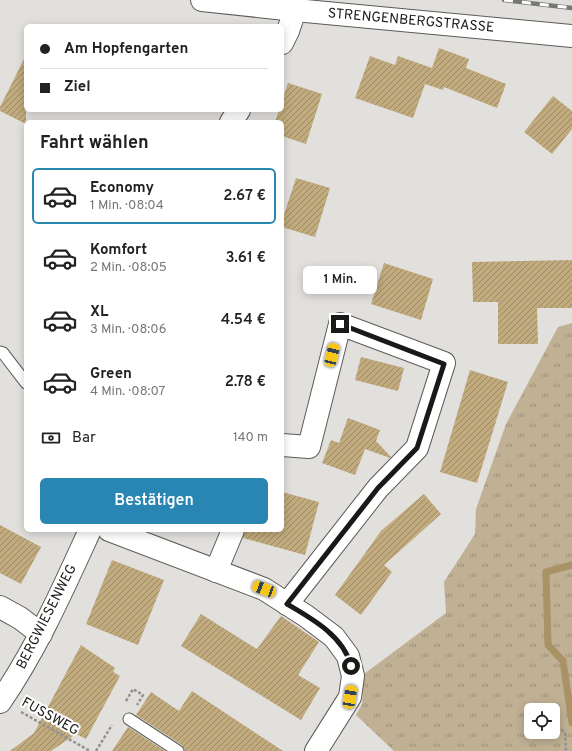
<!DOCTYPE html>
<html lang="de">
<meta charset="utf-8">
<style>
body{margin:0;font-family:Overpass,sans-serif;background:#f2f2f2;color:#222;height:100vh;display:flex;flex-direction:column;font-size:15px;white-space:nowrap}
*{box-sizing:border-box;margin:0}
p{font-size:13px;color:#767676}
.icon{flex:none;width:22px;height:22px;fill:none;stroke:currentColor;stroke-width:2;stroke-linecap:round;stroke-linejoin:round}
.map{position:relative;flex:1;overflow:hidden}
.sheet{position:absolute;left:24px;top:120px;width:260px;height:412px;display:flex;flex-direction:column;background:#fff;border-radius:6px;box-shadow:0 2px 10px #0003}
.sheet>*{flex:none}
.banner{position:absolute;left:24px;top:24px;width:260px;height:88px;border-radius:6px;box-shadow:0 2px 10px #0003;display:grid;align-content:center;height:88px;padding:0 16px;background:#fff}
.fabs{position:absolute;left:524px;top:703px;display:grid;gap:8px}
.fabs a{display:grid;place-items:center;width:36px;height:36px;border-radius:6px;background:#fff;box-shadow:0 2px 10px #0003;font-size:20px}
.end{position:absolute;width:18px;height:18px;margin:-9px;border:5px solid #1a1918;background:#fff;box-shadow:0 0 0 2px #fff}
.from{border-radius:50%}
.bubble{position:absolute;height:28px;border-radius:6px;background:#fff;box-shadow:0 2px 10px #0003;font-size:13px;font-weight:600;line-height:28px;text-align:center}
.car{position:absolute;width:12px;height:24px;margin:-12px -6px;border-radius:5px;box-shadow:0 0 3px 1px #0007;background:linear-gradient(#f5c518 24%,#345 0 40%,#f5c518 0 76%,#345 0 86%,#f5c518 0)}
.banner b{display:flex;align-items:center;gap:14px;height:38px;font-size:15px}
.banner b+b{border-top:1px solid #e0e0e0}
.banner i{width:10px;height:10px;background:#222}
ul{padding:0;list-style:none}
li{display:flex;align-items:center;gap:12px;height:56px;margin:0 8px 6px;padding:0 8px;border:2px solid transparent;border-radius:6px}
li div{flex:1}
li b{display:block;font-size:15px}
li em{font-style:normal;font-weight:600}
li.active{border-color:#2985b2}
li>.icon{width:36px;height:36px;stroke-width:1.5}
h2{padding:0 16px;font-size:18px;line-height:48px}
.pay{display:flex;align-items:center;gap:10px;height:44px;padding:0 16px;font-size:15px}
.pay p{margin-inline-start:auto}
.action{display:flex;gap:8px;margin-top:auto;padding:8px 16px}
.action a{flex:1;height:46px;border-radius:6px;background:#2985b2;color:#fff;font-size:16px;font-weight:600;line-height:46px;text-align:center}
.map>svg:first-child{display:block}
.grass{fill:url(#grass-tufts);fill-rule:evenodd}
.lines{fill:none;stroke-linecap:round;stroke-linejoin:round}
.stream{stroke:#a89266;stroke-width:7}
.building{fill:url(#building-hatch)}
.lane-casing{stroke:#5c5b58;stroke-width:13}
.street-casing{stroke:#5c5b58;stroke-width:24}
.path{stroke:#949290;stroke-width:2.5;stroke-dasharray:3 2;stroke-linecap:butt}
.lane{stroke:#fff;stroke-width:11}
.street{stroke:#fff;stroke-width:22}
.rail-casing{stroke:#787775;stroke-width:4.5}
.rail{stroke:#fff;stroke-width:3;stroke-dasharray:9;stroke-linecap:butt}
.route{stroke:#1a1918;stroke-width:5}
.labels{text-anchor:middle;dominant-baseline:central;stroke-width:4;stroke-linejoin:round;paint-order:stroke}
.street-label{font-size:14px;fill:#1a1918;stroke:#fff}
</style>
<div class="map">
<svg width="572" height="751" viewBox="0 0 572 751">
<defs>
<pattern id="grass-tufts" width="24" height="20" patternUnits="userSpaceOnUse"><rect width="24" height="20" fill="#c0b194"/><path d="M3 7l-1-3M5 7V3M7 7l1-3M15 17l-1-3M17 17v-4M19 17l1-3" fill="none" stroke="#9b8f78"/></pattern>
<pattern id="building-hatch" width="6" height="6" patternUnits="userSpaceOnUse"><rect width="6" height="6" fill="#c1aa7d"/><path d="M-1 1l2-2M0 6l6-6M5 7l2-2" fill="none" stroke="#9c8a65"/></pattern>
</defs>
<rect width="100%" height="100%" fill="#e2e0dd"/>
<path class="grass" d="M572 323V751H394L356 715 362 704 364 674 446 613 444 582 475 534 476 509 506 424 558 327ZM531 710H553V732H531Z"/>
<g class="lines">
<polyline class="stream" points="572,565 546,572 548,645 563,661 572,723"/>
</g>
<g class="building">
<polygon points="439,48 469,59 466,68 506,84 497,108 444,87 443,90 425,84 413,118 355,98 370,56 395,65 398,56 432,68"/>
<polygon points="26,55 26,124 0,111 0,107"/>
<polygon points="288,83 322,94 306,144 282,136 282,122 275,122 279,110 282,110 282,101"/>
<polygon points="553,96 572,111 572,129 552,154 524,132"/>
<polygon points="296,178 330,188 315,237 282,227 282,221"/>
<polygon points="572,260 572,308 537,308 538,344 498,344 498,302 473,302 472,262"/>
<polygon points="384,263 433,279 421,320 371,304"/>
<polygon points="361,357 404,368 398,391 355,380"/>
<polygon points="470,370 508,382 477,483 440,472"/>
<polygon points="348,418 380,430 376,441 391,457 390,458 365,449 355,475 322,463 331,440 339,443"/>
<polygon points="282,492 319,502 305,555 243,538 245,530 282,530"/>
<polygon points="424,494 441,514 384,565 392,572 361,615 335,595 381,531"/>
<polygon points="0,525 41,547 21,584 0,573"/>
<polygon points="112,560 164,580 138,645 86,624"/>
<polygon points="201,614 257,649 281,616 319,642 298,675 320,688 301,720 181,646"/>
<polygon points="81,645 115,668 113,672 120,676 86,739 76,734 51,751 10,751 34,733"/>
<polygon points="192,691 283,751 185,751 182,745 136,715 151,692 179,711"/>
<polygon points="128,727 165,751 112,751"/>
</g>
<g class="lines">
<g class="lane-casing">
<g id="lane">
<polyline points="0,352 3,353 26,383"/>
<polyline points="129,719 178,751"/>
</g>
</g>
<g class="street-casing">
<g id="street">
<polyline points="202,0 295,10 572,36"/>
<polyline points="282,43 288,31 295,10"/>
<polyline points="231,122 239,110"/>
<polyline points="282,445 309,447 340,324 444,363 417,448 378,488 287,604"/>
<polyline points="109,530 264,589 306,616 334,637 348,656 353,676 350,697 316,751"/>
<polyline points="216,571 233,530"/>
<polyline points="0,607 20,618 41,634"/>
<path d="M0 702C37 648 63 589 90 530"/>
</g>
</g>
<g class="path">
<polyline points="126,701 133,689 143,695 137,705"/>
<polyline points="21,712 90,751"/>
<polyline points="553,724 565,732 566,751"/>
<polyline points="96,751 112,725"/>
</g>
<use href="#lane" class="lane"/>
<use href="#street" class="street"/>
<g class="rail-casing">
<polyline id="rail" points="504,0 572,8"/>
</g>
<use href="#rail" class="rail"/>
</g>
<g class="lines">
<path class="route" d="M340 324 444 364 417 448 378 488 287 604C311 618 344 636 351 666"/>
</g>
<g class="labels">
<g class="street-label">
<text transform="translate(411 21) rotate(5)">STRENGENBERGSTRASSE</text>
<text transform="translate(47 617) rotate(-63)">BERGWIESENWEG</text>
<text transform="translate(50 717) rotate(29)">FUSSWEG</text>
</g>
</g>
</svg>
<div class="fabs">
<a><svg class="icon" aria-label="locate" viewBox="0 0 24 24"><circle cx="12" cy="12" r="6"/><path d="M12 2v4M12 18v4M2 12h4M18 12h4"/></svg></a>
</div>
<i class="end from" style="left:351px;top:666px"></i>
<i class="end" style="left:340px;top:324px"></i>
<div class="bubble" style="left:303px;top:266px;width:74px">1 Min.</div>
<i class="car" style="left:332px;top:355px;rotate:14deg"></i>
<i class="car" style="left:264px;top:589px;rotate:291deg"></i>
<i class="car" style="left:350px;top:697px;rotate:9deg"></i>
<div class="banner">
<b><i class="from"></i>Am Hopfengarten</b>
<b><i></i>Ziel</b>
</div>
<section class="sheet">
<h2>Fahrt wählen</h2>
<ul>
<li class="active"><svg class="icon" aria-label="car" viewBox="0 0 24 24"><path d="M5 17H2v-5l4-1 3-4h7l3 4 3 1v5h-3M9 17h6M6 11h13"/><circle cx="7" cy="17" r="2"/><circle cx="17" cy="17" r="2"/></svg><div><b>Economy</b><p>1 Min. · 08:04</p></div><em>2.67 €</em></li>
<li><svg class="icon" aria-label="car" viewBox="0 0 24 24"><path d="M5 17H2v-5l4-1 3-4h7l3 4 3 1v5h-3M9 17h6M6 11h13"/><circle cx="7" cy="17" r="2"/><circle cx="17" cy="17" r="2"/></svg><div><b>Komfort</b><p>2 Min. · 08:05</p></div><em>3.61 €</em></li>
<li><svg class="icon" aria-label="car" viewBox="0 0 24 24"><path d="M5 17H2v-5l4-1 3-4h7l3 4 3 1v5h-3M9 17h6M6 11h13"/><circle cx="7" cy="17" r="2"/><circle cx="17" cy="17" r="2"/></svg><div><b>XL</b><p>3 Min. · 08:06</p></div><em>4.54 €</em></li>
<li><svg class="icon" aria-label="car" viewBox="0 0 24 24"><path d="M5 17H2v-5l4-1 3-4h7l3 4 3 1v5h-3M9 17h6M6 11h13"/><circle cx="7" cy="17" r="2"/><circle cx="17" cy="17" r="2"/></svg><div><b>Green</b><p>4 Min. · 08:07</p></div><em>2.78 €</em></li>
</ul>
<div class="pay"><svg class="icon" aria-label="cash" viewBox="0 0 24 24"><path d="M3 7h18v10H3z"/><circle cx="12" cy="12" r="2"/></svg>Bar<p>140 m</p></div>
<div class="action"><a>Bestätigen</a></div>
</section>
</div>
